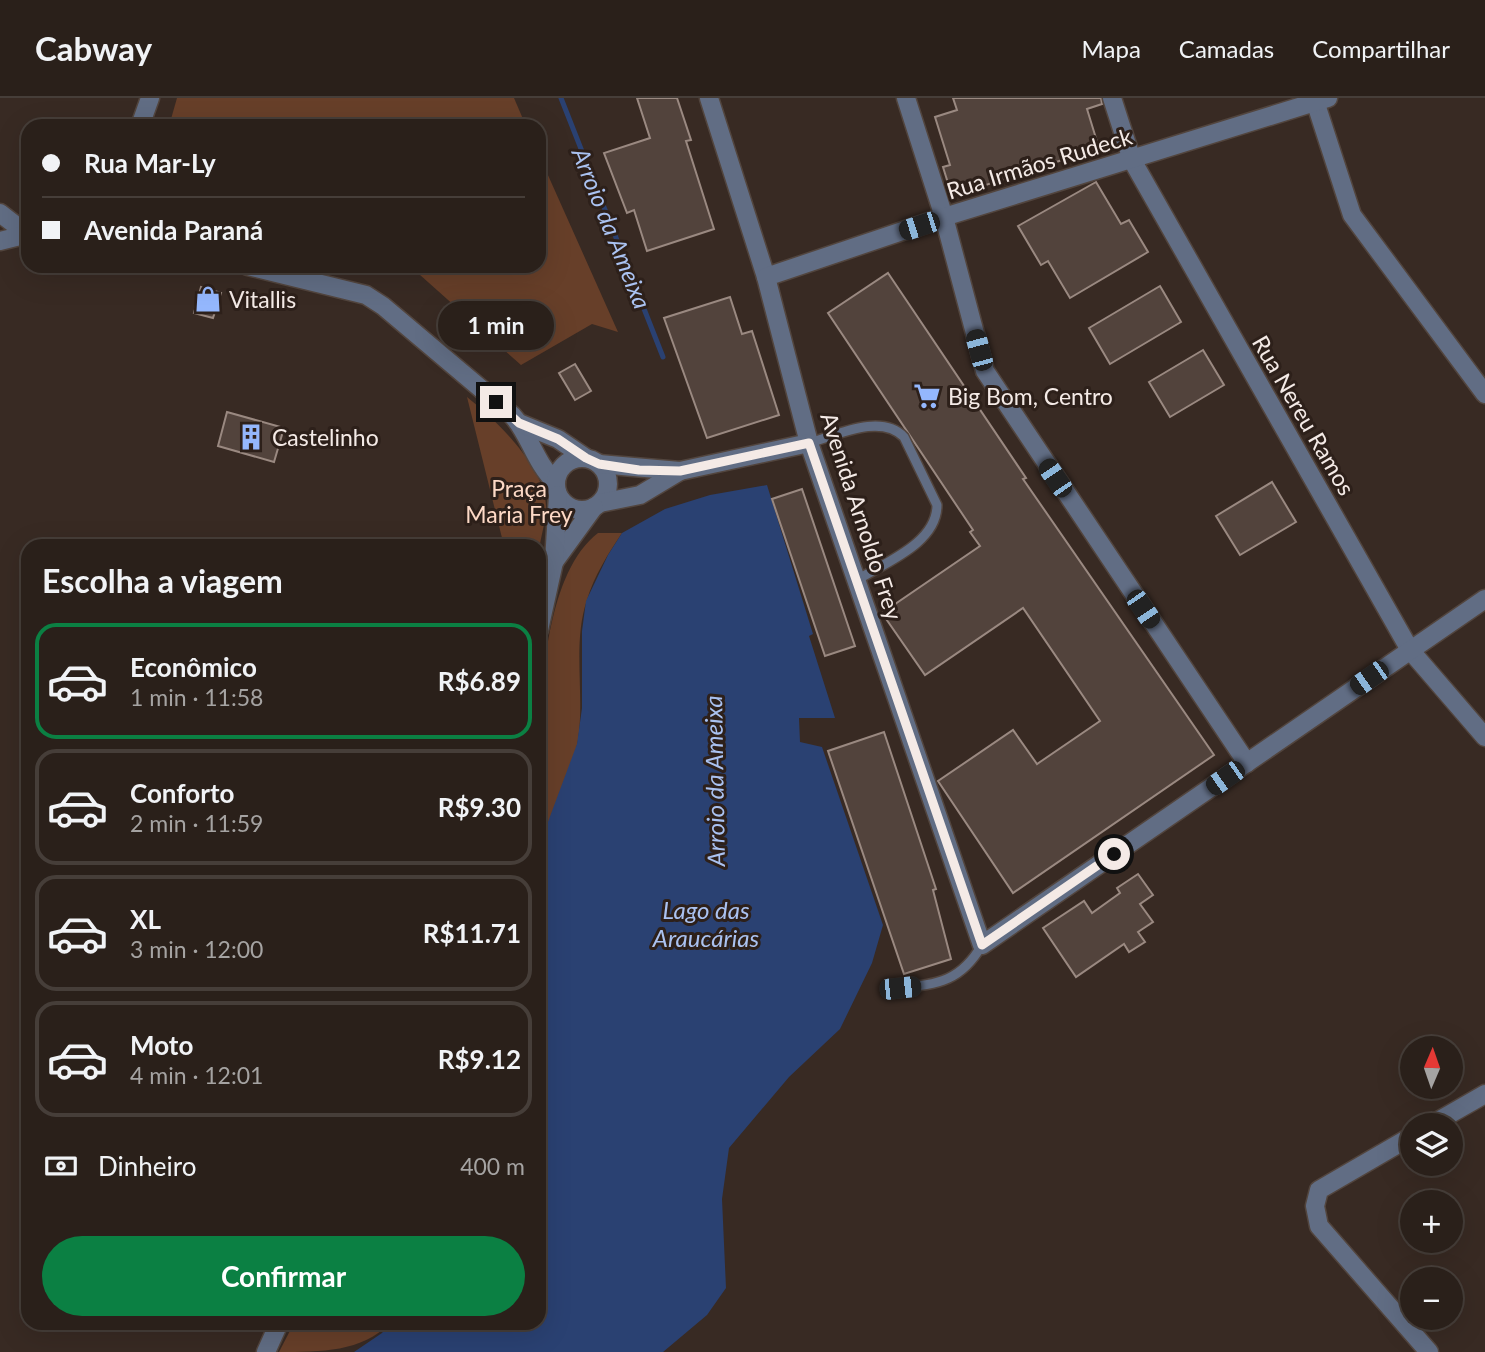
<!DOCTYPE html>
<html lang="pt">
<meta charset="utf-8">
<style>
body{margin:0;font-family:Lato,sans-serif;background:#362d27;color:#f1f3f6;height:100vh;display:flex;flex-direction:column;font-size:26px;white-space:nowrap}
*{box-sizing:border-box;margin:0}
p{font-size:23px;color:#a5a3a2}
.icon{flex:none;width:38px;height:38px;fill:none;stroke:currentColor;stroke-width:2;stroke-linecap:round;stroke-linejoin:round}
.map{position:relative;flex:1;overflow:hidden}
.sheet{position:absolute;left:21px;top:441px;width:525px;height:791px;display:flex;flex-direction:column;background:#2a201a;border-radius:21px;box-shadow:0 7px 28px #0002,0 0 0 2px #463e39}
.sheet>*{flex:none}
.guide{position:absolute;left:21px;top:21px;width:525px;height:154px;border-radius:21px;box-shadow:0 7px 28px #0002,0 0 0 2px #463e39;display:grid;align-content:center;height:154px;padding:0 21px;background:#2a201a}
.needle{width:46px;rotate:2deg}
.controls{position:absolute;left:1400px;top:938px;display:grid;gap:14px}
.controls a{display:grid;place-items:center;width:63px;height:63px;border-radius:50%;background:#2a201a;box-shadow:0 7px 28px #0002,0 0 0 2px #463e39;font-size:35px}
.end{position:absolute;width:32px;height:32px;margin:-16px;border:9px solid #f4eae6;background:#111;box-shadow:0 0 0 4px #111}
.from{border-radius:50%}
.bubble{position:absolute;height:49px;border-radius:24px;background:#2a201a;box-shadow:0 7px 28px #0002,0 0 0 2px #463e39;font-size:23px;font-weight:700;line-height:49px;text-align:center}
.car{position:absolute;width:21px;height:42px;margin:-21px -10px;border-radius:9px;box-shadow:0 0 5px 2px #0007;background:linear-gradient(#222 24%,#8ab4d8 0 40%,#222 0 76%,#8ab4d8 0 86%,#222 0)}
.guide b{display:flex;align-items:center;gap:24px;height:66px;font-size:26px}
.guide b+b{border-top:2px solid #463e39}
.guide i{width:18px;height:18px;background:#f1f3f6}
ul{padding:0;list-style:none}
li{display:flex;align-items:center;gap:21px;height:116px;margin:0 14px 10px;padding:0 7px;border:4px solid #463e39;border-radius:21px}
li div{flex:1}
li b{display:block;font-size:26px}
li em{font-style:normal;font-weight:700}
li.selected{border-color:#0b8043}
li>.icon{width:63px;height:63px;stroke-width:1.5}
h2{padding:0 21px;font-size:32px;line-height:84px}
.pay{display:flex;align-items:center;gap:18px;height:77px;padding:0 21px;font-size:26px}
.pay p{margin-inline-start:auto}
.primary-button{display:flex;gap:14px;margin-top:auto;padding:14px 21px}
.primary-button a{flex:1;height:80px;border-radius:42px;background:#0b8043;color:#fff;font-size:28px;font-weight:700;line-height:80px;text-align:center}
header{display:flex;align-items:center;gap:42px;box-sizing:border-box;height:98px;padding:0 35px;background:#2a201a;border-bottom:2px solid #463e39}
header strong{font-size:33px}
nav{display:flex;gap:38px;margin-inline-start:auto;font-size:24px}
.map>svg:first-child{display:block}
.green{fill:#673f29}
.water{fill:#2a4172}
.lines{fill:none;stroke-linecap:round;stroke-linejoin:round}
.stream{stroke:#2a4172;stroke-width:5}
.building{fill:#52433c;stroke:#9a8981;stroke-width:2}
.service-casing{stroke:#52453e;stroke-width:12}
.minor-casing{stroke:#52453e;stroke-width:21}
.tertiary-casing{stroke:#52453e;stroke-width:21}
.service{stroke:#616d84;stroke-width:9}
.minor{stroke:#616d84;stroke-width:18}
.tertiary{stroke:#616d84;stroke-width:18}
.route{stroke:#f4eae6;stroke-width:9}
.labels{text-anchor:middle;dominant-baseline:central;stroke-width:6;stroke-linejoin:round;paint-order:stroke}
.street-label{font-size:23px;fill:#f4eae6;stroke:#2d201a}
.poi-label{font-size:23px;fill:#f4eae6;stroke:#2d201a;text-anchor:start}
.park-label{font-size:23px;fill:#fdd9c6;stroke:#2d201a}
.water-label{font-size:24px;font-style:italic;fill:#aac2f1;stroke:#2d201a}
</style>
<header>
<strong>Cabway</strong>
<nav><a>Mapa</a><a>Camadas</a><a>Compartilhar</a></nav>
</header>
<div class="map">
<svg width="1485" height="1254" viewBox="0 0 1485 1254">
<rect width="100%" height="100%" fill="#382a23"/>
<g class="green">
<polygon points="177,0 514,0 526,28 169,28"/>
<polygon points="539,57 618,234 592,226 521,267 410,168 539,168"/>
<path d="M467 299C496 322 545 369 546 408 546 423 541 438 539 452V448H504Z"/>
<path d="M598 435H622C608 456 594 478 587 502 572 545 585 597 578 642 572 675 551 716 539 748 539 668 530 487 598 435Z"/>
<path d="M294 1225H390C362 1254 321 1254 279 1254Z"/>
</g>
<polygon class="water" points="767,387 813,536 809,538 835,620 799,620 800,644 822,649 883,827 872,865 840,931 789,979 729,1050 722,1101 726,1190 707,1217 663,1254 354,1254 382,1235 390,1225 539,1225 539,748 577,646 582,610 582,533 586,503 608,457 622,435 665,411 710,397"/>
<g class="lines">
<polyline class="stream" points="561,0 663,259"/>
</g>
<g class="building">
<polygon points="637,0 677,0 691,42 686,43 714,131 647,153 634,112 627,115 604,55 650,40"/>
<polygon points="953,0 1101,0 1102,6 1087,11 1099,50 952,98 943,69 950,67 935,19 957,12"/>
<polygon points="1096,84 1121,126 1129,122 1148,154 1070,200 1048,163 1041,167 1018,128"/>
<polygon points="888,175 1026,380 1023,381 1214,657 1013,795 938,683 1013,632 1037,666 1100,623 1023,510 925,577 882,515 980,448 970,434 973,432 828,215"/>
<polygon points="1160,188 1181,224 1110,266 1089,230"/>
<polygon points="201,189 221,195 213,220 194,215"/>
<polygon points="730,199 742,236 752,233 779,317 707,340 664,220"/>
<polygon points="1203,252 1224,287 1170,319 1149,284"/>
<polygon points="575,266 591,293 575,302 559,275"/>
<polygon points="227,314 284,330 274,364 218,348"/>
<polygon points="1272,384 1296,424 1240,457 1216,418"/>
<polygon points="802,391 855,548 825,558 772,401"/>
<polygon points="884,634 936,791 933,792 951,861 904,876 828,653"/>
<polygon points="1138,776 1153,797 1140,806 1153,824 1138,834 1145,844 1129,854 1124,846 1076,879 1043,830 1084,803 1092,815 1120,795 1117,790"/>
</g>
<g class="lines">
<g class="service-casing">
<g id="service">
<path d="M809 345C837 337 881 315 904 339L937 407C937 445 886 464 857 482"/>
<path d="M900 890C939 886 961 883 982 847"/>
</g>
</g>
<g class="minor-casing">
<g id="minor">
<polyline points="709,0 766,179"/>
<polyline points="906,0 944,119 985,273 1247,665"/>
<polyline points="1314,0 1352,117 1485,296"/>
<polyline points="140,28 150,0"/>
<polyline points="0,115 27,136"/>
<polyline points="0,143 28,136"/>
<path d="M248 168 366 197 383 208 512 317C529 335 534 363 556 385"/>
<polyline points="519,325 558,341 586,360"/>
<polyline points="1431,1027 1485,996"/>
<polyline points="1412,1038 1319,1092 1315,1108 1319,1128 1429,1254"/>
</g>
</g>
<g class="tertiary-casing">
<g id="tertiary">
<polyline points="1112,0 1132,62 1410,552 1485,639"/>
<polyline points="1328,0 944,119 766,179 809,345 982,847 1485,501"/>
<circle cx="582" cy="386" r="26"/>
<polyline points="599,366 680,373 809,345"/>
<polyline points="600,405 640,397 680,373"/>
<polyline points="554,464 594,409"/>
<polyline points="539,532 554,464 558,397"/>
<polyline points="266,1254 279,1225"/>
</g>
</g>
<use href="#service" class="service"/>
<use href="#minor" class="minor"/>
<use href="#tertiary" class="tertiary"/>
</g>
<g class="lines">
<polyline class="route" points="496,304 519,325 558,341 586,360 599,366 639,372 680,373 809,345 982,847 1114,756"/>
</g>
<defs>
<g id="shop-bare" transform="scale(2.1)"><path d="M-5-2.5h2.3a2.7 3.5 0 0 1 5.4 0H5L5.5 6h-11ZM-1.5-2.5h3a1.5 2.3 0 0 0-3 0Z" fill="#94b7fd" stroke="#2d201a" stroke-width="2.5" paint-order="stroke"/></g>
<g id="supermarket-bare" transform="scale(2.1)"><path d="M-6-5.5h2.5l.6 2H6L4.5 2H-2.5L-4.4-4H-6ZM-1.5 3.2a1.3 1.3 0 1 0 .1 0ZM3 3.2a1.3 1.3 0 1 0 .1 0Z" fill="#94b7fd" stroke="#2d201a" stroke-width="2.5" paint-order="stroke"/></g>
<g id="building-bare" transform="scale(2.1)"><path d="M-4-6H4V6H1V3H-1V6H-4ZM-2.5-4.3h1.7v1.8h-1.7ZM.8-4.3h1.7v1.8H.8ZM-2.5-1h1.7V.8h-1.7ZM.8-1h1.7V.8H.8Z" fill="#94b7fd" stroke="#2d201a" stroke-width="2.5" paint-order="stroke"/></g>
</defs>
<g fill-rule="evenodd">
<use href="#shop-bare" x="208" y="201"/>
<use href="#supermarket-bare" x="927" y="298"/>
<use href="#building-bare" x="251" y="339"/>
</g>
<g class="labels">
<g class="street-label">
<text transform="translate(1039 65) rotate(-17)">Rua Irmãos Rudeck</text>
<text transform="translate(1304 317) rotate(60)">Rua Nereu Ramos</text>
<text transform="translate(862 418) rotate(72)">Avenida Arnoldo Frey</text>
</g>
<g class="poi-label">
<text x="229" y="201">Vitallis</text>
<text x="948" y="298">Big Bom, Centro</text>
<text x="272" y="339">Castelinho</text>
</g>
<g class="park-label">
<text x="519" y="390">Praça<tspan x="519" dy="26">Maria Frey</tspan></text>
</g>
<g class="water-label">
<text transform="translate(612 130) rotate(68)">Arroio da Ameixa</text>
<text transform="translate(714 683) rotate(-91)">Arroio da Ameixa</text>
<text x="706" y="811">Lago das<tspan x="706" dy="28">Araucárias</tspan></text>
</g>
</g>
</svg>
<div class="controls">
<a><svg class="needle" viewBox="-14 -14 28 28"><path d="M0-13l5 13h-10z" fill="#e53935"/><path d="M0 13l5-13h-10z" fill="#a5a3a2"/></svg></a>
<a><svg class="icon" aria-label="layers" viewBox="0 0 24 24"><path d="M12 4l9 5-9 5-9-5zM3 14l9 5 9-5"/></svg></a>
<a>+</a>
<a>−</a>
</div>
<i class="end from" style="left:1114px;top:756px"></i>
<i class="end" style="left:496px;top:304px"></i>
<div class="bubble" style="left:438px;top:203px;width:116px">1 min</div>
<i class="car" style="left:919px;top:128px;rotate:252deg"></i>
<i class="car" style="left:979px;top:252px;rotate:345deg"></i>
<i class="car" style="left:1055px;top:380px;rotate:326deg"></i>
<i class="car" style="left:1143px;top:511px;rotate:146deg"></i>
<i class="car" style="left:1369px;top:580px;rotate:235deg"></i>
<i class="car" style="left:1225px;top:680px;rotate:235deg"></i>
<i class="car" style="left:900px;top:890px;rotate:84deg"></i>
<div class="guide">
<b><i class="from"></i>Rua Mar-Ly</b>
<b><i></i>Avenida Paraná</b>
</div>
<section class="sheet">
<h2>Escolha a viagem</h2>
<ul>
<li class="selected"><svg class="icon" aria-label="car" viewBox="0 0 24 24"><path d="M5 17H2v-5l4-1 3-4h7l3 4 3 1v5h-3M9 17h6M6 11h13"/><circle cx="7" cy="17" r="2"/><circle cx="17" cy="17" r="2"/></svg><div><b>Econômico</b><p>1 min · 11:58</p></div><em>R$6.89</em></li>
<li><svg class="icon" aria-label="car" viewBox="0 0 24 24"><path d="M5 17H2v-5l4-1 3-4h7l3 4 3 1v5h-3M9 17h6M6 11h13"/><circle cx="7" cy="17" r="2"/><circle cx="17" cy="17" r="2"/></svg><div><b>Conforto</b><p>2 min · 11:59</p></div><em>R$9.30</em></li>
<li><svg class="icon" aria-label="car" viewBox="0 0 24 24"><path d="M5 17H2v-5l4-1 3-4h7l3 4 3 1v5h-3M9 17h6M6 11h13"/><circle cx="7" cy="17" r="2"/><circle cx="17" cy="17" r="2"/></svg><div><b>XL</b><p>3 min · 12:00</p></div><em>R$11.71</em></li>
<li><svg class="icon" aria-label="car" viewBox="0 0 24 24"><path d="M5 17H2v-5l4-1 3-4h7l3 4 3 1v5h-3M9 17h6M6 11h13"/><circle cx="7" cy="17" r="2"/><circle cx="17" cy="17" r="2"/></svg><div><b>Moto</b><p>4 min · 12:01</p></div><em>R$9.12</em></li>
</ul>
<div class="pay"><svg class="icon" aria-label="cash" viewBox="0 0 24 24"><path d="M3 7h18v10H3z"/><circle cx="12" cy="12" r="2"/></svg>Dinheiro<p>400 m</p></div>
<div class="primary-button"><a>Confirmar</a></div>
</section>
</div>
